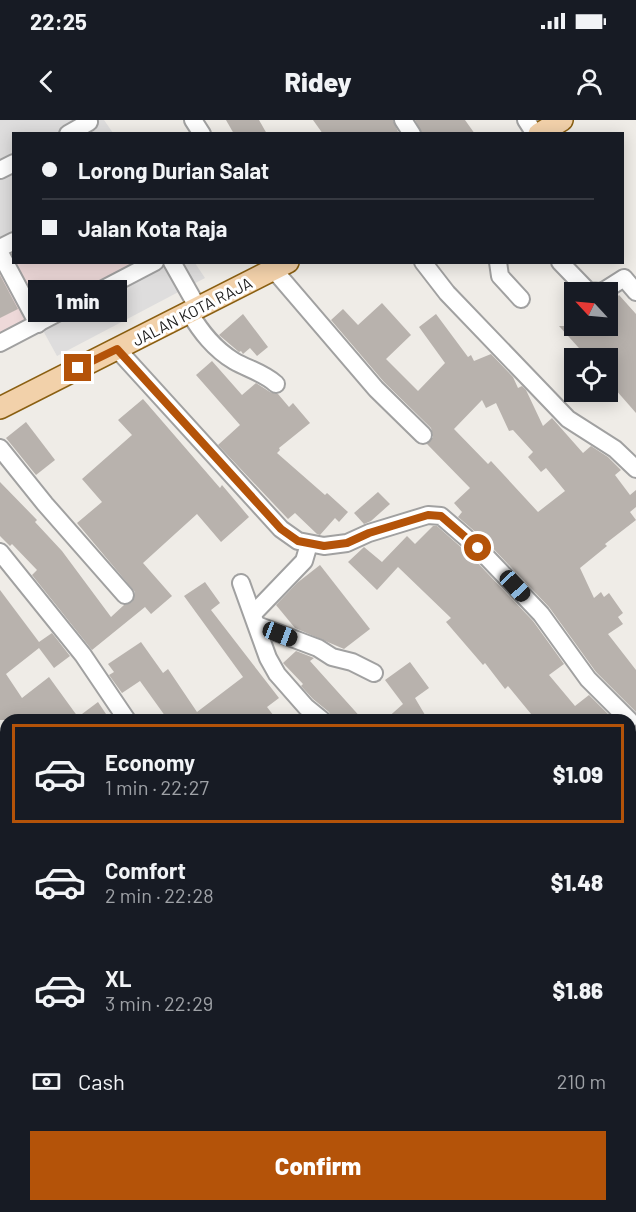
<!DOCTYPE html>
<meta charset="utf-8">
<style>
body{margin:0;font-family:Barlow,sans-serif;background:#20242c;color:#f1f3f6;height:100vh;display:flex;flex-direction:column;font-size:22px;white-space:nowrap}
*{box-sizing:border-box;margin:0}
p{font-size:20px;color:#9ea1a6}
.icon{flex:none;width:33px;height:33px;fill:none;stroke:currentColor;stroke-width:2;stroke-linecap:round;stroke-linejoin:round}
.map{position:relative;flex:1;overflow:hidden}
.sheet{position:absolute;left:0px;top:594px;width:636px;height:498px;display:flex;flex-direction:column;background:#171b24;border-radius:18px 18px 0 0;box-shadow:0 3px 15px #0003}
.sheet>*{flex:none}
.hud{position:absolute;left:12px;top:12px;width:612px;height:132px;border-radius:0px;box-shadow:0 3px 15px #0003;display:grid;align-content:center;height:132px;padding:0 30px;background:#171b24}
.needle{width:39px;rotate:296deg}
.tools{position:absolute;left:564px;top:162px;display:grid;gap:12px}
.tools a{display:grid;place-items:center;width:54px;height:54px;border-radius:0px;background:#171b24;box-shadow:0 3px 15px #0003;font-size:30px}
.end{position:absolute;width:27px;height:27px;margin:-14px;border:8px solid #b45309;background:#fff;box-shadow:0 0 0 3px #fff}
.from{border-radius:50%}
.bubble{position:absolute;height:42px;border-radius:0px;background:#171b24;box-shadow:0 3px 15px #0003;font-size:20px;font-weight:800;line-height:42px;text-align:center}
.car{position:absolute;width:18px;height:36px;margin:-18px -9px;border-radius:8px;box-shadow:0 0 4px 2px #0007;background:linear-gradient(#222 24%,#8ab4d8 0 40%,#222 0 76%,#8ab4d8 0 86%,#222 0)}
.hud b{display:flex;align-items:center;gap:21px;height:57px;font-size:22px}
.hud b+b{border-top:2px solid #363941}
.hud i{width:15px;height:15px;background:#f1f3f6}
ul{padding:10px 0 0;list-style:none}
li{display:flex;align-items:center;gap:18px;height:99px;margin:0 12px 9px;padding:0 18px;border:3px solid transparent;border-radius:0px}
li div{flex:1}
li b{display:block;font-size:22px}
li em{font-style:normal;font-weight:800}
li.current{border-color:#b45309}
li>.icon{width:54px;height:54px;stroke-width:1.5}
.pay{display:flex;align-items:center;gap:15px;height:66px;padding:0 30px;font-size:22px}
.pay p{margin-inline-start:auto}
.primary-button{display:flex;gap:12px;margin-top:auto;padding:12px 30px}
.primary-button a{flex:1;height:69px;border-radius:0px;background:#b45309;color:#fff;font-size:24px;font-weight:800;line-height:69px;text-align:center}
.status{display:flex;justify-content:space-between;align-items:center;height:42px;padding:0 30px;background:#171b24;direction:ltr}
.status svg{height:16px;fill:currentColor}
header{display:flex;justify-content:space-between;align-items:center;height:78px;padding:0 30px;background:#171b24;font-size:27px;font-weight:800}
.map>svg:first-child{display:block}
.residential{fill:#dedddd}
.commercial{fill:#eed9d9}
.building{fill:#b8b2ad;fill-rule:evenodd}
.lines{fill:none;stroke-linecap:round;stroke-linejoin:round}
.minor-casing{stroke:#a1a1a1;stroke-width:20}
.major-casing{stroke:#8a5f11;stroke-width:24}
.minor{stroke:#fff;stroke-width:16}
.major{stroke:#f2d1aa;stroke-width:21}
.route{stroke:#b45309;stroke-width:8}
.labels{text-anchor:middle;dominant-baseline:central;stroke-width:6;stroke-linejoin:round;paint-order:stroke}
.street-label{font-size:16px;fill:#202020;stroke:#fff}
</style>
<div class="status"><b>22:25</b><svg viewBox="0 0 49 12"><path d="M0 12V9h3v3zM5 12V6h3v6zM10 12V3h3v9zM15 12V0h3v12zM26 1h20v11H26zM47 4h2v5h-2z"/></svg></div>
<header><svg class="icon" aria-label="back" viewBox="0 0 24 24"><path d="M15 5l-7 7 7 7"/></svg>Ridey<svg class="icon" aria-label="person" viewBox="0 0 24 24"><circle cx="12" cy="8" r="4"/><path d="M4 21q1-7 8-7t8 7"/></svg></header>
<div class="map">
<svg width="636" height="1092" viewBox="0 0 636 1092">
<rect width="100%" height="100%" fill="#efece7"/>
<polygon class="residential" points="0,0 104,0 113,13 14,14 14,142 195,143 205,158 57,236 0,132"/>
<polygon class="commercial" points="13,126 14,142 141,143 0,216 0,133"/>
<g class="building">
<polygon points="226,0 259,0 267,14 234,14"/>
<polygon points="313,0 393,0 399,14 323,14"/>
<polygon points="415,0 465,0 475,14 422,14"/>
<polygon points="0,155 18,189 0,198"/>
<polygon points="619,175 636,194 636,293 608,261 608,238 588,238 559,206 608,206 608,186"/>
<path d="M382 183 411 215 386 239 418 271 445 243 419 207 436 194 468 237 471 235 474 241 491 234 513 257 518 268 522 266 526 270 543 306 552 298 583 333 591 326 608 337 621 350 615 355 630 375 636 370V387L630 392 636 400 605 424 607 426 580 448 594 478 601 472 604 477 609 473 623 493 618 497 623 504 608 514 636 550V592L596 552 549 487 486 421 458 397 462 392 454 383 470 368 427 324 433 317 431 308 384 262 331 200 343 189 358 205ZM482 280 486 288 496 283 509 311 513 310 533 332 528 337 541 352 546 348 565 371 538 392 491 341 488 344 454 309Z"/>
<polygon points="243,194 268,227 257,236 250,228 243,234 241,231 239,232 219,215"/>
<polygon points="212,241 242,275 256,263 270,272 278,274 289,287 293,283 310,303 279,328 280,330 277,333 325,375 327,373 348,392 339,402 335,398 320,415 317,414 295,393 288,399 218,325 240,305 196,255"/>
<polygon points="143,279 220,368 222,365 249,397 221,422 197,394 143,443 172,476 151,494 145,487 92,530 32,455 37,450 12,424 10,426 0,416 0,362 37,400 35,402 62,431 111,497 124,485 132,482 135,472 77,403 102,382 82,359 132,315 118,300"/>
<polygon points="26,302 55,340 36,355 6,318"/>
<polygon points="378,372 390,384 371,401 364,404 354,393"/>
<polygon points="433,406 437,406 471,436 533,501 564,544 549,555 575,586 589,575 614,600 536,600 508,566 505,569 485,543 483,545 446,502 451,498 398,447 377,470 348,442 364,427 382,442 407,416 415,424"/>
<polygon points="320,445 370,509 344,529 295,508 276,485 297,463"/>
<polygon points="205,462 220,483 211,490 279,578 267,587 277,600 168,600 140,561 122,573 109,555 114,552 108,544 141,522 163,553 168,549 197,592 243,557 184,476"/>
<polygon points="0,470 39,522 52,513 70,536 54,548 39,528 6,554 22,578 49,557 78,597 98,582 110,600 0,600"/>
<polygon points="296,531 314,538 310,541 363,600 332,600 329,592 313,579 301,566 303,564 283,543"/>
<polygon points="410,542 429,568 415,578 428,600 385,600 403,584 385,560"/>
</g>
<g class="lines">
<g class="minor-casing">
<g id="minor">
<polyline points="193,0 202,14"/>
<polyline points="403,0 412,14"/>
<polyline points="526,0 535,14"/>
<polyline points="68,14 89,2"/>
<polyline points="0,50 14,43"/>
<polyline points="0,128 14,121"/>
<polyline points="0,133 38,204"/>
<polyline points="172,142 198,188"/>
<polyline points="423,142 447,173 568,299 615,329 636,349"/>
<polyline points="498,142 500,156 521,179"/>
<polyline points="560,142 588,171 602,172 624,158 636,172"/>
<polyline points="274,150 376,269 423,315"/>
<path d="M189 192C201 212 214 229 234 241 248 249 264 253 276 264"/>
<polyline points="0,223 155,142"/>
<polyline points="117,229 281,409 298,421 324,426 347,423 369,413 428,395 441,396 478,428 541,494 588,559 629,600"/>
<polyline points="0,328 45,384 125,475"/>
<polyline points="0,432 83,535 127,600"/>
<polyline points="241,463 268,538 277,554 306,587 322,600"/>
<polyline points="253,494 304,441 309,424"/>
<polyline points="257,505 318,528 332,537 352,542 374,553"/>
<polyline points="630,723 636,729"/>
<polyline points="0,741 6,750 0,754"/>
<polyline points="0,855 6,864"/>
<polyline points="630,1062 636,1070"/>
<polyline points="0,1065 6,1063"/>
<polyline points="147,1086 151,1092"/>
<polyline points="492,1086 495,1092"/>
<polyline points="573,1086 578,1092"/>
<polyline points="464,1092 473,1086"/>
</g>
</g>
<g class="major-casing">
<g id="major">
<polyline points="539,14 562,0"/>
<polyline points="0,288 288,142"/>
</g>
</g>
<use href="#minor" class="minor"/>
<use href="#major" class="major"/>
</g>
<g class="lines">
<polyline class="route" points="78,248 117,229 281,409 298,421 324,426 347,423 369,413 428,395 441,396 478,428"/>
</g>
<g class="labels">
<g class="street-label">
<text transform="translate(192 191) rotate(-27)">JALAN KOTA RAJA</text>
</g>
</g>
</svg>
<div class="tools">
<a><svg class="needle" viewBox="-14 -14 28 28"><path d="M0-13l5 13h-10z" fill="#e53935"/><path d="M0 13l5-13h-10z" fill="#9ea1a6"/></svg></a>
<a><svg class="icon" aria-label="locate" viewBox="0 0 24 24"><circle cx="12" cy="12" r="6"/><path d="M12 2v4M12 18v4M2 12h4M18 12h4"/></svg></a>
</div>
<i class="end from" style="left:478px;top:428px"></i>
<i class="end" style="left:78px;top:248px"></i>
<div class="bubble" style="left:28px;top:160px;width:99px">1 min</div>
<i class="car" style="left:515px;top:466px;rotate:137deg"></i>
<i class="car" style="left:280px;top:514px;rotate:111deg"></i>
<div class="hud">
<b><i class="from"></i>Lorong Durian Salat</b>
<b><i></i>Jalan Kota Raja</b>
</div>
<section class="sheet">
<ul>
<li class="current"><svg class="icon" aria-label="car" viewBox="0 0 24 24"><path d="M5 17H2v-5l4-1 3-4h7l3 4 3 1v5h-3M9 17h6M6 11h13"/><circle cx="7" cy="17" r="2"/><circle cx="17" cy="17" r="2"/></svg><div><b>Economy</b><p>1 min · 22:27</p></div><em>$1.09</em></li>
<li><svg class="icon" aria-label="car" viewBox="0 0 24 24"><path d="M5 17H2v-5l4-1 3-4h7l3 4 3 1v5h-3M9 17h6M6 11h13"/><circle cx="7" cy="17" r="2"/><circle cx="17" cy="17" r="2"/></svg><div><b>Comfort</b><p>2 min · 22:28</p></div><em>$1.48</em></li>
<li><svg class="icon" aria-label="car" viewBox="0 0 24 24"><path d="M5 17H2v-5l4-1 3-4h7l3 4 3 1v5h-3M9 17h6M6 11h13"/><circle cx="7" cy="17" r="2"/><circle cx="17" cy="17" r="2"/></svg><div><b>XL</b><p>3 min · 22:29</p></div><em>$1.86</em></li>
</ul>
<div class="pay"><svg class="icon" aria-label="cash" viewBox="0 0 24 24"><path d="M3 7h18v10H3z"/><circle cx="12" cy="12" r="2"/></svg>Cash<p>210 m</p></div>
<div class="primary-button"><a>Confirm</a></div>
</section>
</div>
